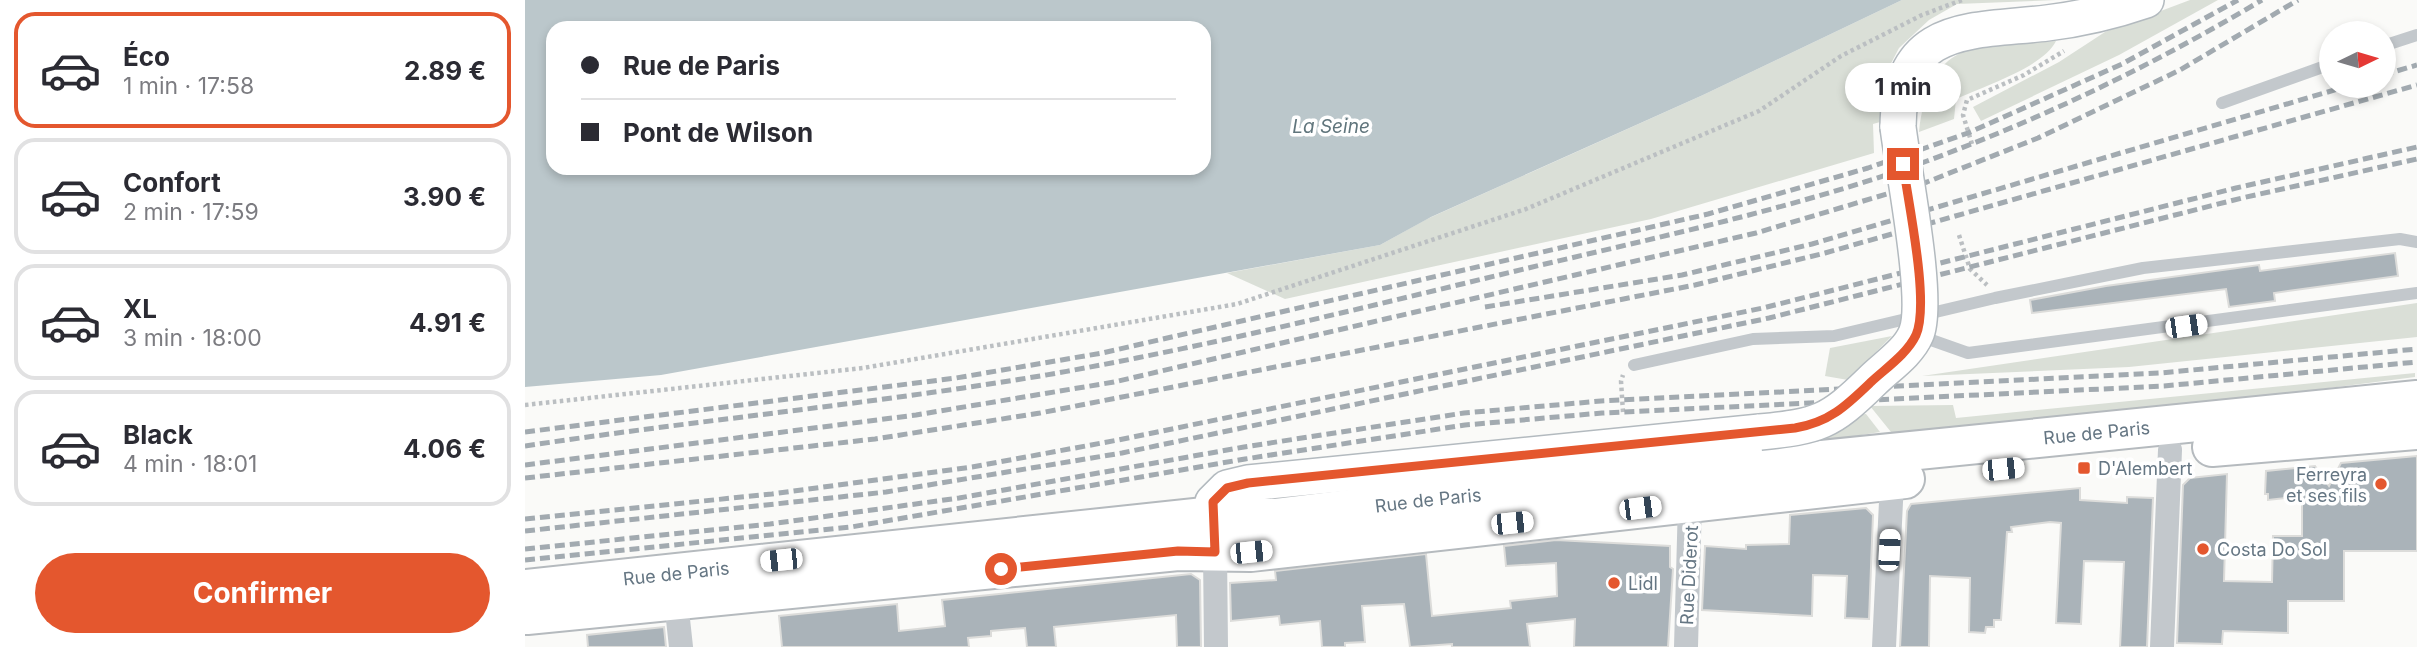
<!DOCTYPE html>
<html lang="fr">
<meta charset="utf-8">
<style>
body{margin:0;font-family:Inter,sans-serif;background:#f2f2f3;color:#2b2b33;height:100vh;display:flex;flex-direction:column;font-size:26px;white-space:nowrap}
*{box-sizing:border-box;margin:0}
p{font-size:23px;color:#7c7c81}
.icon{flex:none;width:38px;height:38px;fill:none;stroke:currentColor;stroke-width:2;stroke-linecap:round;stroke-linejoin:round}
.map{position:relative;flex:1;overflow:hidden}
.panel{display:flex;flex-direction:column;background:#fff;width:525px}
.panel>*{flex:none}
.hud{position:absolute;left:21px;top:21px;width:665px;height:154px;border-radius:21px;box-shadow:0 4px 10px #0003;display:grid;align-content:center;height:154px;padding:0 35px;background:#fff}
.needle{width:46px;rotate:85deg}
.controls{position:absolute;left:1794px;top:21px;display:grid;gap:14px}
.controls a{display:grid;place-items:center;width:77px;height:77px;border-radius:50%;background:#fff;box-shadow:0 4px 10px #0003;font-size:35px}
.end{position:absolute;width:32px;height:32px;margin:-16px;border:9px solid #e4572e;background:#fff;box-shadow:0 0 0 4px #fff}
.from{border-radius:50%}
.bubble{position:absolute;height:49px;border-radius:24px;background:#fff;box-shadow:0 4px 10px #0003;font-size:23px;font-weight:700;line-height:49px;text-align:center}
.car{position:absolute;width:21px;height:42px;margin:-21px -10px;border-radius:9px;box-shadow:0 0 5px 2px #0007;background:linear-gradient(#fff 24%,#345 0 40%,#fff 0 76%,#345 0 86%,#fff 0)}
.hud b{display:flex;align-items:center;gap:24px;height:66px;font-size:26px}
.hud b+b{border-top:2px solid #e1e1e2}
.hud i{width:18px;height:18px;background:#2b2b33}
ul{padding:12px 0 0;list-style:none}
li{display:flex;align-items:center;gap:21px;height:116px;margin:0 14px 10px;padding:0 21px;border:4px solid #e1e1e2;border-radius:21px}
li div{flex:1}
li b{display:block;font-size:26px}
li em{font-style:normal;font-weight:700}
li.selected{border-color:#e4572e}
li>.icon{width:63px;height:63px;stroke-width:1.5}
.cta{display:flex;gap:14px;margin-top:auto;padding:14px 35px}
.cta a{flex:1;height:80px;border-radius:42px;background:#e4572e;color:#fff;font-size:28px;font-weight:700;line-height:80px;text-align:center}
main{display:flex;flex:1;min-height:0}
.map>svg:first-child{display:block}
.green{fill:#dadfd7}
.water{fill:#bbc7cb;fill-rule:evenodd}
.building{fill:#aab3b9;stroke:#dcdcda;stroke-width:2}
.lines{fill:none;stroke-linecap:round;stroke-linejoin:round}
.secondary-casing{stroke:#b3babf;stroke-width:38}
.primary-casing{stroke:#b5babe;stroke-width:42}
.path{stroke:#bbbfc2;stroke-width:4.5;stroke-dasharray:3.5 3.5;stroke-linecap:butt}
.service{stroke:#c3c8cc;stroke-width:12}
.minor{stroke:#c3c8cc;stroke-width:24}
.secondary{stroke:#fff;stroke-width:35}
.primary{stroke:#fff;stroke-width:38}
.rail{stroke:#a2aab0;stroke-width:5;stroke-dasharray:10 5;stroke-linecap:butt}
.secondary-bridge-casing{stroke:#b3babf;stroke-width:38;stroke-linecap:butt}
.secondary-bridge{stroke:#fff;stroke-width:35}
.route{stroke:#e4572e;stroke-width:9}
.poi-dot{fill:#e4572e;stroke:#fff;stroke-width:2.5}
.labels{text-anchor:middle;dominant-baseline:central;stroke-width:7;stroke-linejoin:round;paint-order:stroke}
.street-label{font-size:18px;fill:#657683;stroke:#fff}
.poi-label{font-size:18px;fill:#657683;stroke:#fff;text-anchor:start}
.water-label{font-size:19px;font-style:italic;fill:#60757c;stroke:#fff}
</style>
<main>
<section class="panel">
<ul>
<li class="selected"><svg class="icon" aria-label="car" viewBox="0 0 24 24"><path d="M5 17H2v-5l4-1 3-4h7l3 4 3 1v5h-3M9 17h6M6 11h13"/><circle cx="7" cy="17" r="2"/><circle cx="17" cy="17" r="2"/></svg><div><b>Éco</b><p>1 min · 17:58</p></div><em>2.89 €</em></li>
<li><svg class="icon" aria-label="car" viewBox="0 0 24 24"><path d="M5 17H2v-5l4-1 3-4h7l3 4 3 1v5h-3M9 17h6M6 11h13"/><circle cx="7" cy="17" r="2"/><circle cx="17" cy="17" r="2"/></svg><div><b>Confort</b><p>2 min · 17:59</p></div><em>3.90 €</em></li>
<li><svg class="icon" aria-label="car" viewBox="0 0 24 24"><path d="M5 17H2v-5l4-1 3-4h7l3 4 3 1v5h-3M9 17h6M6 11h13"/><circle cx="7" cy="17" r="2"/><circle cx="17" cy="17" r="2"/></svg><div><b>XL</b><p>3 min · 18:00</p></div><em>4.91 €</em></li>
<li><svg class="icon" aria-label="car" viewBox="0 0 24 24"><path d="M5 17H2v-5l4-1 3-4h7l3 4 3 1v5h-3M9 17h6M6 11h13"/><circle cx="7" cy="17" r="2"/><circle cx="17" cy="17" r="2"/></svg><div><b>Black</b><p>4 min · 18:01</p></div><em>4.06 €</em></li>
</ul>
<div class="cta"><a>Confirmer</a></div>
</section>
<div class="map">
<svg width="1892" height="647" viewBox="0 0 1892 647">
<rect width="100%" height="100%" fill="#fafaf8"/>
<g class="green">
<polygon points="1377,0 1531,0 1432,4 1404,20 1374,48 1361,73 1355,122 1348,124 1349,153 1126,219 760,299 702,273 855,245 902,219 1178,95"/>
<polygon points="1665,0 1693,0 1594,55 1456,121 1448,107 1534,62 1580,32"/>
<path d="M1531 41C1519 67 1457 87 1431 99L1429 119 1394 132C1405 37 1451 46 1531 41Z"/>
<polygon points="1892,303 1892,337 1604,367 1397,376"/>
<polygon points="1367,336 1323,380 1300,376 1305,348"/>
<polygon points="1890,373 1890,377 1717,399 1377,434 1366,432 1345,406 1428,405 1431,418"/>
<polygon points="1341,414 1355,432 1293,442 1293,435 1325,415"/>
</g>
<path class="water" d="M0 0H1377L1178 95 906 217 855 245 136 375 0 387ZM28 28H679V168H28Z"/>
<g class="building">
<polygon points="1870,253 1873,276 1749,293 1750,301 1704,307 1701,289 1507,313 1505,300 1581,286 1734,265 1735,271"/>
<polygon points="1892,456 1892,551 1819,551 1819,601 1763,601 1763,633 1698,631 1697,644 1652,643 1658,485 1665,478 1702,474 1699,581 1747,582 1748,536 1777,536 1777,496 1743,500 1743,494 1740,494 1741,471 1790,466 1804,486 1816,463"/>
<polygon points="1555,488 1555,500 1602,503 1602,497 1628,498 1622,647 1595,647 1599,562 1559,561 1556,624 1531,623 1536,523 1525,522 1486,527 1487,532 1482,532 1476,620 1469,620 1469,627 1461,627 1460,633 1444,632 1445,578 1405,576 1404,647 1375,647 1382,511 1386,504"/>
<polygon points="1341,508 1348,515 1344,619 1320,618 1322,576 1288,575 1287,616 1177,610 1180,546 1221,549 1221,545 1264,544 1265,515"/>
<polygon points="1031,540 1145,546 1145,567 1148,569 1143,647 1049,647 1050,619 1002,624 1005,647 927,647 927,644 885,647 879,604 837,606 840,642 820,643 820,647 797,647 795,621 755,625 754,616 706,621 705,583 751,580 750,571 901,554 907,616 986,608 985,601 1032,596 1031,563 981,566 979,546"/>
<polygon points="666,574 675,580 676,647 652,647 651,615 529,627 531,647 502,647 500,628 466,631 466,636 443,638 444,647 257,647 254,616 372,604 374,631 420,626 417,600"/>
<polygon points="139,627 141,647 63,647 62,635"/>
</g>
<g class="lines">
<g class="secondary-casing">
<g id="secondary">
<path d="M1373 127C1374 22 1446 32 1522 23 1556 19 1589 11 1621 0"/>
<polyline points="690,541 688,502 702,488 723,483 1235,432"/>
</g>
</g>
<g class="primary-casing">
<g id="primary">
<polyline points="1687,447 1892,430"/>
<path id="s1" d="M0 589 689 516 750 518 897 500 1892 400"/>
<polyline points="2,615 653,551 726,552 1380,479"/>
</g>
</g>
<g class="path">
<polyline points="1447,144 1438,115 1442,100 1499,75 1539,51"/>
<polyline points="1434,235 1445,269 1462,285"/>
<polyline points="0,405 338,368 712,304 1001,209 1234,111 1316,56 1397,15 1437,0"/>
<polyline points="1098,412 1096,381 1098,375"/>
</g>
<g class="service">
<polyline points="1858,46 1892,35"/>
<polyline points="1697,103 1806,64"/>
<polyline points="1392,335 1443,353 1892,293"/>
<polyline points="1109,365 1228,339 1309,336 1470,298 1618,268 1875,239 1892,242"/>
</g>
<g class="minor">
<polyline points="690,552 691,647"/>
<polyline points="151,601 156,647"/>
<polyline points="1161,647 1165,502"/>
<polyline points="1359,647 1367,481"/>
<polyline points="1637,647 1645,450"/>
</g>
<use href="#secondary" class="secondary"/>
<use href="#primary" class="primary"/>
<g class="rail">
<polyline points="1858,75 1892,65"/>
<polyline points="960,307 1157,275 1287,244 1823,86"/>
<polyline points="0,432 431,378 577,353 1183,214 1343,168 1443,133 1597,64 1713,0"/>
<path d="M0 446C173 420 348 404 521 375 682 347 841 307 999 269 1134 237 1271 208 1402 161 1519 118 1630 64 1737 0"/>
<polyline points="0,465 391,415 589,382 1231,233 1402,182 1513,138 1655,70 1773,0"/>
<polyline points="0,478 350,439 515,413 1170,285 1300,253 1892,85"/>
<polyline points="0,519 247,494 447,467 593,440 1238,308 1711,188 1892,147"/>
<polyline points="0,531 361,492 597,453 1244,318 1717,198 1892,159"/>
<polyline points="0,549 245,524 434,498 719,447 939,413 1076,401 1635,373 1892,349"/>
<polyline points="0,560 326,527 720,459 940,425 1077,413 1639,386 1892,362"/>
</g>
<g class="secondary-bridge-casing">
<path id="secondary-bridge" d="M1235 432C1294 426 1304 423 1347 381 1361 367 1383 353 1391 334 1405 302 1378 169 1373 127"/>
</g>
<use href="#secondary-bridge" class="secondary-bridge"/>
</g>
<g class="lines">
<path class="route" d="M476 569 653 551 690 552 688 502 702 488 723 483 1270 428C1305 422 1322 405 1346 382 1361 368 1382 354 1391 335 1405 303 1383 202 1378 164"/>
</g>
<g class="poi-dot">
<rect x="1552" y="461" width="14" height="14" rx="3.5"/>
<circle cx="1856" cy="484" r="7"/>
<circle cx="1678" cy="549" r="7"/>
<circle cx="1089" cy="583" r="7"/>
</g>
<g class="labels">
<g class="street-label">
<text stroke="none"><textPath href="#s1" startOffset="1580">Rue de Paris</textPath></text>
<text stroke="none"><textPath href="#s1" startOffset="908">Rue de Paris</textPath></text>
<text stroke="none"><textPath href="#s1" startOffset="152">Rue de Paris</textPath></text>
<text transform="translate(1164 575) rotate(-87)">Rue Diderot</text>
</g>
<g class="poi-label">
<text x="1573" y="468">D'Alembert</text>
<text x="1842" y="474" text-anchor="end">Ferreyra<tspan x="1842" dy="21">et ses fils</tspan></text>
<text x="1692" y="549">Costa Do Sol</text>
<text x="1103" y="583">Lidl</text>
</g>
<g class="water-label">
<text x="806" y="126">La Seine</text>
</g>
</g>
</svg>
<div class="controls">
<a><svg class="needle" viewBox="-14 -14 28 28"><path d="M0-13l5 13h-10z" fill="#e53935"/><path d="M0 13l5-13h-10z" fill="#7c7c81"/></svg></a>
</div>
<i class="end from" style="left:476px;top:569px"></i>
<i class="end" style="left:1378px;top:164px"></i>
<div class="bubble" style="left:1320px;top:63px;width:116px">1 min</div>
<i class="car" style="left:1661px;top:326px;rotate:82deg"></i>
<i class="car" style="left:1478px;top:469px;rotate:84deg"></i>
<i class="car" style="left:1115px;top:508px;rotate:83deg"></i>
<i class="car" style="left:987px;top:523px;rotate:84deg"></i>
<i class="car" style="left:1364px;top:550px;rotate:3deg"></i>
<i class="car" style="left:726px;top:552px;rotate:84deg"></i>
<i class="car" style="left:256px;top:560px;rotate:264deg"></i>
<div class="hud">
<b><i class="from"></i>Rue de Paris</b>
<b><i></i>Pont de Wilson</b>
</div>
</div>
</main>
